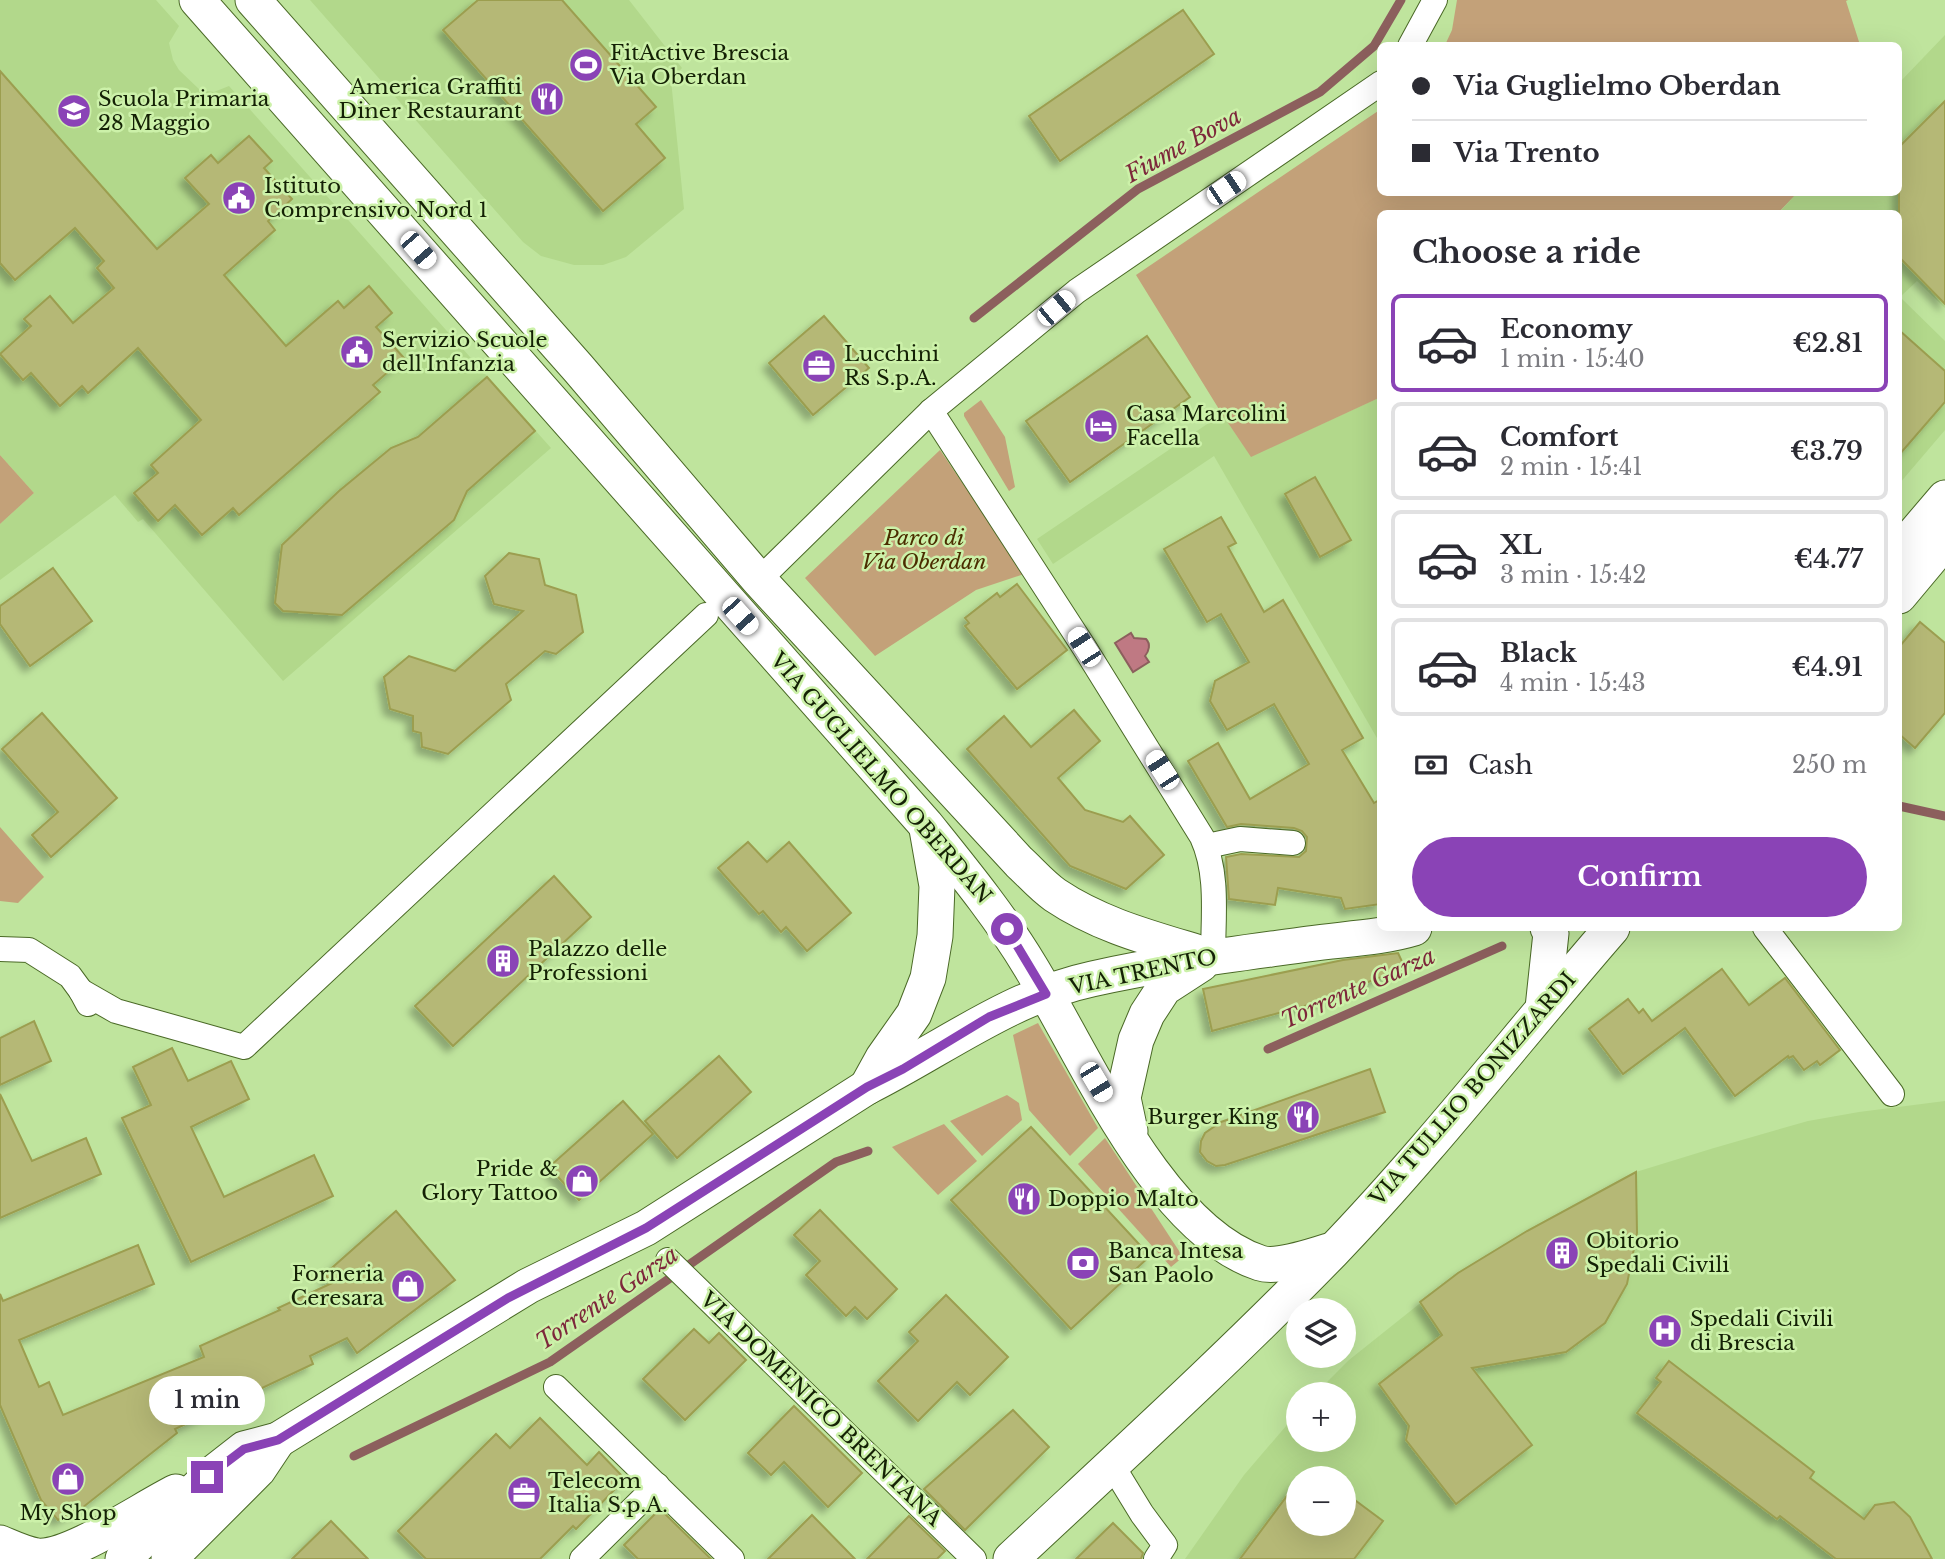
<!DOCTYPE html>
<meta charset="utf-8">
<style>
body{margin:0;font-family:"Libre Baskerville",serif;background:#f2f2f3;color:#2b2b33;height:100vh;display:flex;flex-direction:column;font-size:26px;white-space:nowrap}
*{box-sizing:border-box;margin:0}
p{font-size:23px;color:#7c7c81}
.icon{flex:none;width:38px;height:38px;fill:none;stroke:currentColor;stroke-width:2;stroke-linecap:round;stroke-linejoin:round}
.map{position:relative;flex:1;overflow:hidden}
.details{position:absolute;left:1377px;top:210px;width:525px;height:721px;display:flex;flex-direction:column;background:#fff;border-radius:10px;box-shadow:0 7px 28px #0002}
.details>*{flex:none}
.guide{position:absolute;left:1377px;top:42px;width:525px;height:154px;border-radius:10px;box-shadow:0 7px 28px #0002;display:grid;align-content:center;height:154px;padding:0 35px;background:#fff}
.buttons{position:absolute;left:1286px;top:1298px;display:grid;gap:14px}
.buttons a{display:grid;place-items:center;width:70px;height:70px;border-radius:50%;background:#fff;box-shadow:0 7px 28px #0002;font-size:35px}
.end{position:absolute;width:32px;height:32px;margin:-16px;border:9px solid #8a43b6;background:#fff;box-shadow:0 0 0 4px #fff}
.from{border-radius:50%}
.bubble{position:absolute;height:49px;border-radius:24px;background:#fff;box-shadow:0 7px 28px #0002;font-size:23px;font-weight:600;line-height:49px;text-align:center}
.car{position:absolute;width:21px;height:42px;margin:-21px -10px;border-radius:9px;box-shadow:0 0 5px 2px #0007;background:linear-gradient(#fff 24%,#345 0 40%,#fff 0 76%,#345 0 86%,#fff 0)}
.guide b{display:flex;align-items:center;gap:24px;height:66px;font-size:26px}
.guide b+b{border-top:2px solid #e1e1e2}
.guide i{width:18px;height:18px;background:#2b2b33}
ul{padding:0;list-style:none}
li{display:flex;align-items:center;gap:21px;height:98px;margin:0 14px 10px;padding:0 21px;border:4px solid #e1e1e2;border-radius:10px}
li div{flex:1}
li b{display:block;font-size:26px}
li em{font-style:normal;font-weight:600}
li.selected{border-color:#8a43b6}
li>.icon{width:63px;height:63px;stroke-width:1.5}
h2{padding:0 35px;font-size:32px;line-height:84px}
.pay{display:flex;align-items:center;gap:18px;height:77px;padding:0 35px;font-size:26px}
.pay p{margin-inline-start:auto}
.cta{display:flex;gap:14px;margin-top:auto;padding:14px 35px}
.cta a{flex:1;height:80px;border-radius:42px;background:#8a43b6;color:#fff;font-size:28px;font-weight:600;line-height:80px;text-align:center}
.map>svg:first-child{display:block}
.built{fill:#b2d88b;fill-rule:evenodd}
.green{fill:#c3a179}
.water{fill:#bf7983;stroke:#8c5f5d;stroke-width:2}
.lines{fill:none;stroke-linecap:round;stroke-linejoin:round}
.stream{stroke:#8c5f5d;stroke-width:9}
.building{fill:#b5b876;stroke:#9c9e50;stroke-width:2;filter:url(#shadow)}
.street-casing{stroke:#4a6926;stroke-width:26}
.secondary-casing{stroke:#4a6926;stroke-width:37}
.street{stroke:#fff;stroke-width:24}
.secondary{stroke:#fff;stroke-width:35}
.route{stroke:#8a43b6;stroke-width:9}
.labels{text-anchor:middle;dominant-baseline:central;stroke-width:5;stroke-linejoin:round;paint-order:stroke}
.poi-label{font-size:21px;fill:#142105;stroke:#ccf1a9;text-anchor:start}
.park-label{font-size:21px;font-style:italic;fill:#4b2d00;stroke:#ccf1a9}
.street-label{font-size:21px;fill:#142105;stroke:#ccf1a9}
.water-label{font-size:23px;font-style:italic;fill:#7d283b;stroke:#ccf1a9}
</style>
<div class="map">
<svg width="1945" height="1559" viewBox="0 0 1945 1559">
<defs>
<filter id="shadow"><feDropShadow dx="-6" dy="6" stdDeviation="3.5" flood-color="#0004"/></filter>
</defs>
<rect width="100%" height="100%" fill="#bfe49d"/>
<g class="built">
<polygon points="0,0 156,0 179,26 169,43 173,60 179,70 200,90 214,92 229,86 551,448 283,681 143,519 138,522 115,495 0,580 0,524 34,493 0,455"/>
<polygon points="310,0 629,0 682,68 671,80 684,209 626,257 603,265 574,265 541,256 523,242"/>
<polygon points="1945,35 1945,308 1917,281 1900,297 1945,341 1945,430 1899,484 1899,214 1778,214 1797,193 1899,192 1899,83"/>
<polygon points="1381,397 1381,745 1214,456 1053,564 1037,539 1222,414 1251,456"/>
<path d="M1945 1101V1559H1185L1244 1475 1298 1412V1440H1344V1395H1314L1349 1360 1458 1273 1527 1231 1636 1172 1714 1148 1808 1121 1859 1112ZM1298 1479H1344V1524H1298Z"/>
</g>
<g class="green">
<polygon points="1457,0 1848,0 1846,1 1860,45 1445,45 1452,30"/>
<polygon points="1381,109 1381,192 1797,193 1778,213 1381,214 1381,397 1251,457 1222,414 1136,275"/>
<polygon points="981,400 1005,437 1015,487 1009,491 964,416 964,413"/>
<polygon points="940,450 1024,574 976,590 875,656 805,578"/>
<polygon points="0,455 34,493 0,524"/>
<polygon points="0,827 44,877 18,903 0,901"/>
<polygon points="1038,1023 1098,1128 1070,1156 1029,1110 1013,1035"/>
<polygon points="1007,1095 1019,1103 1022,1120 982,1156 950,1121"/>
<polygon points="944,1124 977,1161 938,1195 892,1147"/>
<polygon points="1105,1138 1183,1257 1171,1267 1078,1164"/>
</g>
<path class="water" d="M1131 633 1134 638 1146 639C1151 644 1149 651 1145 656L1149 662 1133 672 1115 643Z"/>
<g class="lines">
<g class="stream">
<polyline points="974,318 1138,189 1320,92 1374,46 1401,0"/>
<polyline points="1899,806 1945,816"/>
<polyline points="1268,1049 1502,946"/>
<polyline points="354,1456 550,1362 836,1162 868,1151"/>
</g>
</g>
<g class="building">
<polygon points="478,0 562,0 656,107 636,124 665,158 603,211 443,30"/>
<polygon points="1183,10 1214,54 1060,161 1029,116"/>
<polygon points="0,71 157,249 209,204 185,178 211,155 218,163 249,136 272,161 264,168 292,199 268,221 275,230 224,275 286,346 338,301 344,308 369,286 392,313 376,327 404,358 373,385 380,392 239,515 233,508 202,535 175,505 158,521 134,493 158,473 151,465 201,420 138,348 88,393 82,386 60,406 31,373 23,380 0,354 31,326 24,319 50,296 73,323 114,288 97,268 104,261 75,228 15,280 0,263"/>
<polygon points="1945,101 1945,304 1899,257 1899,147"/>
<polygon points="824,316 869,368 813,415 769,363"/>
<polygon points="1899,330 1945,371 1945,402 1899,455"/>
<polygon points="1147,336 1190,397 1070,482 1026,421"/>
<polygon points="487,377 535,431 467,491 454,520 342,615 283,611 275,603 282,545 339,491 391,448 418,437"/>
<polygon points="1315,477 1351,540 1320,557 1285,494"/>
<polygon points="1221,517 1236,543 1228,547 1264,612 1283,600 1363,738 1342,750 1374,803 1381,799 1381,904 1345,909 1341,898 1278,888 1275,905 1229,899 1226,857 1241,854 1299,857 1306,851 1307,837 1302,831 1294,828 1241,824 1227,827 1188,761 1218,743 1250,799 1309,764 1274,704 1227,730 1210,701 1215,681 1249,662 1221,614 1207,622 1164,549"/>
<polygon points="509,553 539,559 545,585 576,595 583,632 556,654 545,651 506,684 511,700 448,754 422,747 421,733 413,731 413,716 390,709 384,677 409,656 455,671 523,611 494,604 485,576"/>
<polygon points="53,568 92,621 30,666 0,624 0,606"/>
<polygon points="1017,584 1067,650 1017,689 965,626 969,623 965,618 997,593 1000,597"/>
<polygon points="1920,622 1945,643 1945,713 1915,748 1899,734 1899,647"/>
<polygon points="1074,710 1100,741 1058,778 1085,810 1123,822 1130,816 1164,855 1126,889 1070,866 967,749 1004,716 1031,747"/>
<polygon points="42,713 117,798 51,857 32,835 58,812 2,749"/>
<polygon points="748,842 767,862 789,842 851,913 807,951 786,927 781,932 763,911 759,914 718,868"/>
<polygon points="554,876 591,917 453,1046 415,1006"/>
<polygon points="1398,953 1405,968 1308,1005 1212,1031 1203,989 1343,960"/>
<polygon points="1722,969 1749,1005 1785,978 1840,1050 1820,1065 1817,1061 1804,1070 1793,1056 1789,1058 1788,1056 1735,1096 1685,1028 1623,1074 1589,1029 1628,999 1639,1013 1643,1009 1652,1021"/>
<polygon points="34,1021 51,1061 0,1085 0,1038"/>
<polygon points="172,1048 188,1081 231,1061 249,1099 191,1127 224,1197 314,1155 333,1196 191,1262 122,1118 151,1105 133,1067"/>
<polygon points="719,1056 751,1092 677,1158 645,1121"/>
<polygon points="1370,1069 1385,1112 1225,1165 1216,1166 1207,1161 1200,1152 1201,1141 1205,1133 1221,1122"/>
<polygon points="0,1094 32,1161 86,1138 101,1174 0,1218"/>
<polygon points="623,1101 653,1134 579,1200 549,1167"/>
<polygon points="1031,1127 1150,1256 1071,1329 951,1200"/>
<polygon points="1636,1172 1637,1233 1627,1284 1605,1323 1566,1352 1472,1368 1532,1445 1456,1504 1406,1440 1409,1426 1379,1384 1442,1335 1420,1302 1458,1273 1527,1231"/>
<polygon points="820,1210 897,1289 867,1319 855,1307 846,1316 806,1275 820,1261 794,1235"/>
<polygon points="396,1211 455,1280 357,1353 347,1338 310,1356 313,1364 175,1429 177,1433 82,1508 58,1520 41,1500 0,1405 0,1294 3,1301 138,1245 154,1284 19,1340 39,1387 49,1382 63,1415 204,1357 200,1346 280,1310 278,1308 332,1283 325,1274"/>
<polygon points="946,1295 1008,1357 970,1395 957,1382 918,1421 878,1381 918,1341 909,1332"/>
<polygon points="694,1329 709,1343 719,1333 746,1360 685,1420 643,1379"/>
<polygon points="1669,1361 1814,1472 1810,1478 1864,1519 1875,1505 1894,1502 1910,1517 1932,1559 1836,1559 1780,1516 1777,1519 1637,1413 1661,1382 1656,1378"/>
<polygon points="794,1406 862,1473 828,1507 784,1462 771,1475 748,1453"/>
<polygon points="1013,1410 1049,1447 965,1530 924,1489"/>
<polygon points="540,1418 587,1465 599,1452 625,1479 576,1529 573,1526 540,1559 426,1559 398,1531 496,1434 510,1448"/>
<polygon points="1298,1481 1298,1524 1344,1524 1344,1492 1383,1521 1354,1559 1240,1559"/>
<polygon points="660,1509 711,1559 638,1559 624,1545"/>
<polygon points="812,1515 855,1559 768,1559"/>
<polygon points="909,1516 945,1551 937,1559 867,1559"/>
<polygon points="331,1521 368,1559 292,1559"/>
<polygon points="1113,1523 1143,1553 1141,1559 1076,1559"/>
</g>
<g class="lines">
<g class="street-casing">
<g id="street">
<polyline points="1410,46 1435,0"/>
<path d="M931 411 1084 647 1202 837C1219 874 1213 918 1213 957"/>
<polyline points="759,580 931,411 1077,291 1381,83"/>
<polyline points="1207,846 1240,839 1293,843"/>
<polyline points="1765,928 1892,1094"/>
<polyline points="0,949 29,950 70,976 81,991 88,1004"/>
<polyline points="81,991 116,1011 244,1047 706,615"/>
<polyline points="668,1260 974,1559"/>
<polyline points="556,1387 732,1559"/>
<polyline points="1112,1465 1142,1514 1165,1545 1156,1559"/>
<polyline points="582,1559 657,1485"/>
</g>
</g>
<g class="secondary-casing">
<g id="secondary">
<path d="M197 0 926 825C963 871 1000 916 1030 966 1084 1054 1158 1230 1260 1263 1278 1269 1314 1255 1333 1250"/>
<path d="M253 0 578 368 759 580 1019 862C1031 873 1042 886 1055 895 1101 926 1154 939 1206 955"/>
<polyline points="1899,552 1945,498"/>
<polyline points="1899,596 1945,541"/>
<polyline points="1543,1008 1551,933 1548,928"/>
<polyline points="867,1087 883,1058 914,1014 928,978 935,936 937,886 927,829"/>
<polyline points="1130,1131 1123,1098 1136,1040 1147,1014 1164,988 1201,964"/>
<path d="M0 1543C12 1548 24 1554 37 1556 70 1559 143 1508 176 1492"/>
<path d="M123 1559 212 1474 244 1449 278 1440 528 1286 646 1228 867 1087C941 1050 1009 997 1092 979 1163 963 1236 954 1308 944 1343 939 1381 938 1414 928"/>
<polyline points="169,1559 258,1470 278,1440"/>
<path d="M1011 1559C1119 1458 1229 1358 1332 1252 1431 1149 1519 1035 1612 928"/>
</g>
</g>
<use href="#street" class="street"/>
<use href="#secondary" class="secondary"/>
</g>
<g class="lines">
<polyline class="route" points="207,1477 244,1449 278,1440 508,1298 646,1228 867,1087 903,1069 989,1017 1046,994 1007,929"/>
</g>
<defs>
<g id="stadium-disc" transform="scale(1.75)"><circle r="9.5" fill="#8a43b6" stroke="#ccf1a9"/><path d="M0-5a6.5 5 0 1 0 0 10a6.5 5 0 1 0 0-10ZM-3.5-1.8h7v3.6h-7Z" fill="#fff"/></g>
<g id="restaurant-disc" transform="scale(1.75)"><circle r="9.5" fill="#8a43b6" stroke="#ccf1a9"/><path d="M-5-6h1v4h1v-4h1v4h1v-4h1v5L-1.5 .5V6h-2V.5L-5-1ZM5-6V6H3V1.5H1.5Q1.5-4 5-6Z" fill="#fff"/></g>
<g id="school-disc" transform="scale(1.75)"><circle r="9.5" fill="#8a43b6" stroke="#ccf1a9"/><path d="M0-5L7-2L0 1L-7-2ZM-4 1L0 2.5L4 1V4Q0 6-4 4Z" fill="#fff"/></g>
<g id="civic-disc" transform="scale(1.75)"><circle r="9.5" fill="#8a43b6" stroke="#ccf1a9"/><path d="M-.6-6.5H3V-4.5H.6V-3L4-1V1h2V6H-6V1h2V-1L-.6-3ZM-1.2 2.5V6h2.4V2.5Z" fill="#fff"/></g>
<g id="office-disc" transform="scale(1.75)"><circle r="9.5" fill="#8a43b6" stroke="#ccf1a9"/><path d="M-6-3h4V-5.5h4V-3h4V5H-6ZM-1-4.5V-3h2v-1.5ZM-6 0V1H6V0Z" fill="#fff"/></g>
<g id="hotel-disc" transform="scale(1.75)"><circle r="9.5" fill="#8a43b6" stroke="#ccf1a9"/><path d="M-6-4.5h1.5V1H6V5H4.5V3h-9V5H-6ZM-4 0a1.8 1.8 0 1 1 3.6 0ZM.5 0V-2.5h3Q6-2.5 6 0Z" fill="#fff"/></g>
<g id="building-disc" transform="scale(1.75)"><circle r="9.5" fill="#8a43b6" stroke="#ccf1a9"/><path d="M-4-6H4V6H1V3H-1V6H-4ZM-2.5-4.3h1.7v1.8h-1.7ZM.8-4.3h1.7v1.8H.8ZM-2.5-1h1.7V.8h-1.7ZM.8-1h1.7V.8H.8Z" fill="#fff"/></g>
<g id="shop-disc" transform="scale(1.75)"><circle r="9.5" fill="#8a43b6" stroke="#ccf1a9"/><path d="M-5-2.5h2.3a2.7 3.5 0 0 1 5.4 0H5L5.5 6h-11ZM-1.5-2.5h3a1.5 2.3 0 0 0-3 0Z" fill="#fff"/></g>
<g id="bank-disc" transform="scale(1.75)"><circle r="9.5" fill="#8a43b6" stroke="#ccf1a9"/><path d="M-6-4H6V4H-6ZM0-2.3a2.3 2.3 0 1 0 0 4.6a2.3 2.3 0 1 0 0-4.6Z" fill="#fff"/></g>
<g id="hospital-disc" transform="scale(1.75)"><circle r="9.5" fill="#8a43b6" stroke="#ccf1a9"/><path d="M-5-5h3v3.5h4V-5h3V5h-3V1.5h-4V5h-3Z" fill="#fff"/></g>
</defs>
<g fill-rule="evenodd">
<use href="#stadium-disc" x="586" y="65"/>
<use href="#restaurant-disc" x="547" y="99"/>
<use href="#school-disc" x="74" y="111"/>
<use href="#civic-disc" x="239" y="198"/>
<use href="#civic-disc" x="357" y="352"/>
<use href="#office-disc" x="819" y="366"/>
<use href="#hotel-disc" x="1101" y="426"/>
<use href="#building-disc" x="503" y="961"/>
<use href="#restaurant-disc" x="1303" y="1117"/>
<use href="#shop-disc" x="582" y="1181"/>
<use href="#restaurant-disc" x="1024" y="1199"/>
<use href="#building-disc" x="1562" y="1253"/>
<use href="#bank-disc" x="1083" y="1263"/>
<use href="#shop-disc" x="408" y="1286"/>
<use href="#hospital-disc" x="1665" y="1331"/>
<use href="#shop-disc" x="68" y="1479"/>
<use href="#office-disc" x="524" y="1493"/>
</g>
<g class="labels">
<g class="poi-label">
<text x="610" y="53">FitActive Brescia<tspan x="610" dy="24">Via Oberdan</tspan></text>
<text x="522" y="87" text-anchor="end">America Graffiti<tspan x="522" dy="24">Diner Restaurant</tspan></text>
<text x="98" y="99">Scuola Primaria<tspan x="98" dy="24">28 Maggio</tspan></text>
<text x="264" y="186">Istituto<tspan x="264" dy="24">Comprensivo Nord 1</tspan></text>
<text x="382" y="340">Servizio Scuole<tspan x="382" dy="24">dell'Infanzia</tspan></text>
<text x="844" y="354">Lucchini<tspan x="844" dy="24">Rs S.p.A.</tspan></text>
<text x="1126" y="414">Casa Marcolini<tspan x="1126" dy="24">Facella</tspan></text>
<text x="528" y="949">Palazzo delle<tspan x="528" dy="24">Professioni</tspan></text>
<text x="1278" y="1117" text-anchor="end">Burger King</text>
<text x="558" y="1169" text-anchor="end">Pride &amp;<tspan x="558" dy="24">Glory Tattoo</tspan></text>
<text x="1048" y="1199">Doppio Malto</text>
<text x="1586" y="1241">Obitorio<tspan x="1586" dy="24">Spedali Civili</tspan></text>
<text x="1108" y="1251">Banca Intesa<tspan x="1108" dy="24">San Paolo</tspan></text>
<text x="384" y="1274" text-anchor="end">Forneria<tspan x="384" dy="24">Ceresara</tspan></text>
<text x="1690" y="1319">Spedali Civili<tspan x="1690" dy="24">di Brescia</tspan></text>
<text x="548" y="1481">Telecom<tspan x="548" dy="24">Italia S.p.A.</tspan></text>
<text x="68" y="1513" text-anchor="middle">My Shop</text>
</g>
<g class="park-label">
<text x="924" y="538">Parco di<tspan x="924" dy="24">Via Oberdan</tspan></text>
</g>
<g class="street-label">
<text transform="translate(881 778) rotate(49)">VIA GUGLIELMO OBERDAN</text>
<text transform="translate(1143 972) rotate(-12)">VIA TRENTO</text>
<text transform="translate(1473 1089) rotate(-49)">VIA TULLIO BONIZZARDI</text>
<text transform="translate(821 1409) rotate(44)">VIA DOMENICO BRENTANA</text>
</g>
<g class="water-label">
<text transform="translate(1183 145) rotate(-29)">Fiume Bova</text>
<text transform="translate(1358 988) rotate(-24)">Torrente Garza</text>
<text transform="translate(607 1298) rotate(-34)">Torrente Garza</text>
</g>
</g>
</svg>
<div class="buttons">
<a><svg class="icon" aria-label="layers" viewBox="0 0 24 24"><path d="M12 4l9 5-9 5-9-5zM3 14l9 5 9-5"/></svg></a>
<a>+</a>
<a>−</a>
</div>
<i class="end from" style="left:1007px;top:929px"></i>
<i class="end" style="left:207px;top:1477px"></i>
<div class="bubble" style="left:149px;top:1376px;width:116px">1 min</div>
<i class="car" style="left:1226px;top:188px;rotate:56deg"></i>
<i class="car" style="left:418px;top:250px;rotate:139deg"></i>
<i class="car" style="left:1056px;top:308px;rotate:50deg"></i>
<i class="car" style="left:740px;top:616px;rotate:138deg"></i>
<i class="car" style="left:1084px;top:647px;rotate:327deg"></i>
<i class="car" style="left:1162px;top:770px;rotate:327deg"></i>
<i class="car" style="left:1096px;top:1082px;rotate:149deg"></i>
<div class="guide">
<b><i class="from"></i>Via Guglielmo Oberdan</b>
<b><i></i>Via Trento</b>
</div>
<section class="details">
<h2>Choose a ride</h2>
<ul>
<li class="selected"><svg class="icon" aria-label="car" viewBox="0 0 24 24"><path d="M5 17H2v-5l4-1 3-4h7l3 4 3 1v5h-3M9 17h6M6 11h13"/><circle cx="7" cy="17" r="2"/><circle cx="17" cy="17" r="2"/></svg><div><b>Economy</b><p>1 min · 15:40</p></div><em>€2.81</em></li>
<li><svg class="icon" aria-label="car" viewBox="0 0 24 24"><path d="M5 17H2v-5l4-1 3-4h7l3 4 3 1v5h-3M9 17h6M6 11h13"/><circle cx="7" cy="17" r="2"/><circle cx="17" cy="17" r="2"/></svg><div><b>Comfort</b><p>2 min · 15:41</p></div><em>€3.79</em></li>
<li><svg class="icon" aria-label="car" viewBox="0 0 24 24"><path d="M5 17H2v-5l4-1 3-4h7l3 4 3 1v5h-3M9 17h6M6 11h13"/><circle cx="7" cy="17" r="2"/><circle cx="17" cy="17" r="2"/></svg><div><b>XL</b><p>3 min · 15:42</p></div><em>€4.77</em></li>
<li><svg class="icon" aria-label="car" viewBox="0 0 24 24"><path d="M5 17H2v-5l4-1 3-4h7l3 4 3 1v5h-3M9 17h6M6 11h13"/><circle cx="7" cy="17" r="2"/><circle cx="17" cy="17" r="2"/></svg><div><b>Black</b><p>4 min · 15:43</p></div><em>€4.91</em></li>
</ul>
<div class="pay"><svg class="icon" aria-label="cash" viewBox="0 0 24 24"><path d="M3 7h18v10H3z"/><circle cx="12" cy="12" r="2"/></svg>Cash<p>250 m</p></div>
<div class="cta"><a>Confirm</a></div>
</section>
</div>
